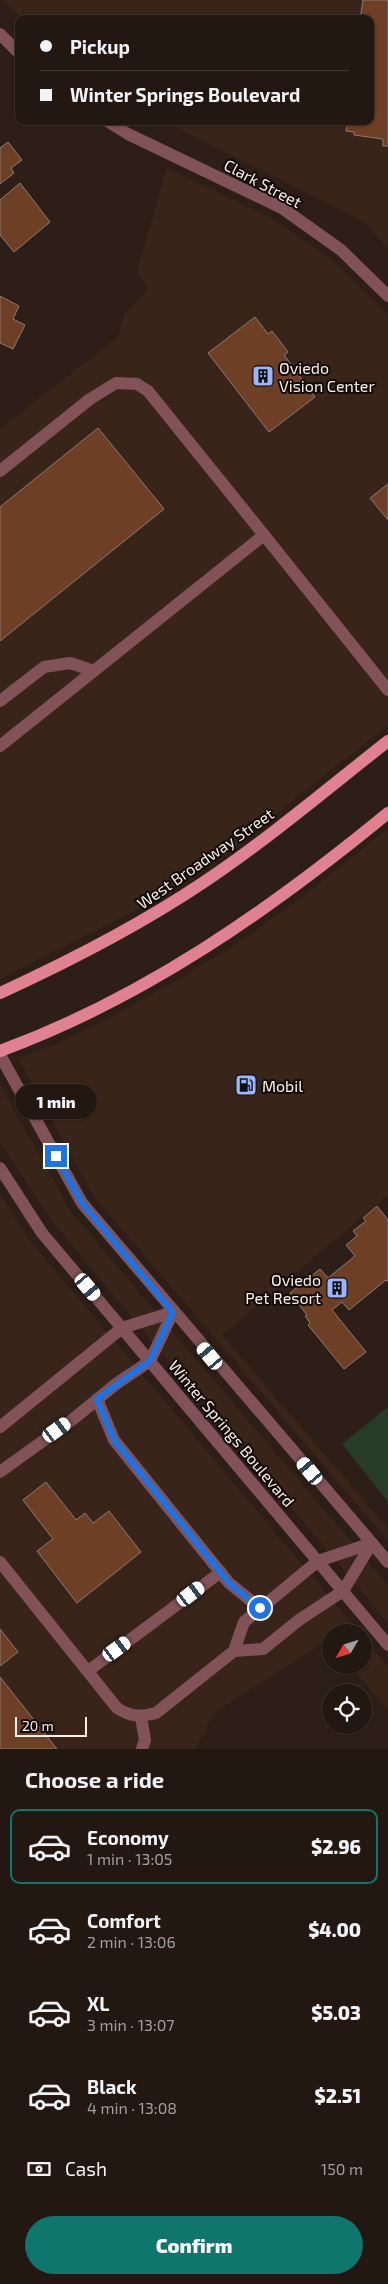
<!DOCTYPE html>
<meta charset="utf-8">
<style>
body{margin:0;font-family:"Exo 2",sans-serif;background:#2e241f;color:#f1f3f6;height:100vh;display:flex;flex-direction:column;font-size:19px;white-space:nowrap}
*{box-sizing:border-box;margin:0}
p{font-size:16px;color:#a29f9f}
.icon{flex:none;width:28px;height:28px;fill:none;stroke:currentColor;stroke-width:2;stroke-linecap:round;stroke-linejoin:round}
.map{position:relative;height:1749px;overflow:hidden}
.drawer{display:flex;flex-direction:column;background:#221711;flex:1}
.drawer>*{flex:none}
.guide{position:absolute;left:15px;top:15px;width:359px;height:110px;border-radius:10px;box-shadow:0 1px 4px #0004,0 0 0 1px #3f3631;display:grid;align-content:center;height:110px;padding:0 25px;background:#221711}
.needle{width:32px;rotate:232deg}
.fabs{position:absolute;left:322px;top:1624px;display:grid;gap:10px}
.fabs a{display:grid;place-items:center;width:50px;height:50px;border-radius:50%;background:#221711;box-shadow:0 1px 4px #0004,0 0 0 1px #3f3631;font-size:25px}
.scale{position:absolute;left:15px;bottom:12px;width:72px;box-sizing:border-box;padding-left:5px;border:2px solid #faf0ea;border-top:0;font-size:14px;line-height:18px;white-space:nowrap;color:#faf0ea;-webkit-text-stroke:4px #110a07;paint-order:stroke}
.end{position:absolute;width:22px;height:22px;margin:-11px;border:6px solid #1a73e8;background:#fff;box-shadow:0 0 0 2px #fff}
.from{border-radius:50%}
.bubble{position:absolute;height:35px;border-radius:18px;background:#221711;box-shadow:0 1px 4px #0004,0 0 0 1px #3f3631;font-size:16px;font-weight:800;line-height:35px;text-align:center}
.car{position:absolute;width:15px;height:30px;margin:-15px -8px;border-radius:6px;box-shadow:0 0 4px 1px #0007;background:linear-gradient(#fff 24%,#345 0 40%,#fff 0 76%,#345 0 86%,#fff 0)}
.guide b{display:flex;align-items:center;gap:18px;height:48px;font-size:19px}
.guide b+b{border-top:1px solid #3f3631}
.guide i{width:12px;height:12px;background:#f1f3f6}
ul{padding:0;list-style:none}
li{display:flex;align-items:center;gap:15px;height:75px;margin:0 10px 8px;padding:0 15px;border:2px solid transparent;border-radius:10px}
li div{flex:1}
li b{display:block;font-size:19px}
li em{font-style:normal;font-weight:800}
li.active{border-color:#0f766e}
li>.icon{width:45px;height:45px;stroke-width:1.5}
h2{padding:0 25px;font-size:22px;line-height:60px}
.pay{display:flex;align-items:center;gap:12px;height:55px;padding:0 25px;font-size:19px}
.pay p{margin-inline-start:auto}
.primary-button{display:flex;gap:10px;margin-top:auto;padding:10px 25px}
.primary-button a{flex:1;height:58px;border-radius:30px;background:#0f766e;color:#fff;font-size:20px;font-weight:800;line-height:58px;text-align:center}
.map>svg:first-child{display:block}
.built{fill:#382419}
.green{fill:#263c27}
.building{fill:#6d3f24;stroke:#8d7b71}
.lines{fill:none;stroke-linecap:round;stroke-linejoin:round}
.minor{stroke:#815359;stroke-width:12}
.major{stroke:#df8190;stroke-width:12}
.route{stroke:#1a73e8;stroke-width:6}
.labels{text-anchor:middle;dominant-baseline:central;stroke-width:4;stroke-linejoin:round;paint-order:stroke}
.street-label{font-size:16px;fill:#faf0ea;stroke:#110a07}
.poi-label{font-size:16px;fill:#faf0ea;stroke:#110a07;text-anchor:start}
</style>
<div class="map">
<svg width="388" height="1749" viewBox="0 0 388 1749">
<rect width="100%" height="100%" fill="#2d1f17"/>
<g class="built">
<polygon points="3,0 388,0 388,249 366,223 163,121 370,121 370,19 22,19"/>
<polygon points="167,168 273,219 332,260 388,316 388,725 248,836 197,872 136,910 0,979 0,429 118,337 125,313 146,293 147,286 137,272"/>
<polygon points="388,829 388,1195 222,1335 388,1528 388,1541 93,1195 18,1058 56,1044 109,1018 176,981 238,943 301,898"/>
<polygon points="0,1084 71,1212 388,1585 388,1623 54,1224 0,1142"/>
<polygon points="0,1194 31,1242 359,1632 331,1632 331,1644 327,1640 214,1713 196,1749 0,1749"/>
<polygon points="364,1638 388,1667 388,1709 349,1665 364,1665"/>
</g>
<polygon class="green" points="388,1407 388,1502 342,1444"/>
<g class="building">
<polygon points="363,0 388,0 388,146 383,146 383,139 354,135 354,132 346,131 348,121 370,121 370,19 360,19"/>
<polygon points="8,142 22,160 11,168 14,173 0,184 0,148"/>
<polygon points="20,183 50,222 14,252 0,235 0,200"/>
<polygon points="0,296 19,306 13,319 25,325 13,349 0,343"/>
<polygon points="255,317 268,334 272,331 288,352 284,355 315,397 269,432 208,353"/>
<polygon points="98,428 164,509 0,641 0,507"/>
<polygon points="388,484 388,520 370,498"/>
<polygon points="377,1206 388,1220 388,1282 386,1280 349,1310 342,1302 332,1310 366,1352 344,1369 308,1325 310,1323 305,1316 307,1315 290,1293 320,1269 328,1278 355,1256 346,1245 357,1236 353,1231 366,1221 363,1218"/>
<polygon points="46,1482 76,1520 85,1513 93,1523 109,1511 141,1552 77,1603 37,1551 53,1539 23,1500"/>
<polygon points="0,1629 18,1652 0,1666"/>
<polygon points="0,1677 57,1749 0,1749"/>
</g>
<g class="lines">
<g class="minor">
<polyline points="0,34 19,53"/>
<polyline points="107,121 128,134 282,208 341,250 388,296"/>
<polyline points="0,471 90,399 116,383 137,384 148,391 264,535"/>
<polyline points="0,701 44,667 70,663 94,671"/>
<polyline points="0,746 264,535 388,690"/>
<polyline points="0,1055 82,1203 388,1562"/>
<polyline points="0,1168 42,1233 388,1645"/>
<polyline points="97,1399 114,1440 229,1583 260,1608"/>
<polyline points="0,1427 122,1328 173,1312"/>
<polyline points="0,1472 72,1420 116,1384 150,1361 173,1312"/>
<path d="M0 1562 117 1708C131 1717 140 1717 156 1713L234 1651 244 1622 318 1561 372 1543 343 1591 299 1620 263 1649 234 1651"/>
<polyline points="88,1671 221,1572"/>
<polyline points="141,1717 145,1740 142,1749"/>
</g>
<g class="major">
<path d="M0 993C70 961 140 925 204 882 268 839 327 789 388 741"/>
<path d="M0 1051C144 998 270 910 388 813"/>
</g>
</g>
<g class="lines">
<polyline class="route" points="56,1156 82,1203 173,1312 150,1361 97,1399 114,1440 229,1583 260,1608"/>
</g>
<defs>
<g id="building-square" transform="scale(1.125)"><rect x="-9" y="-9" width="18" height="18" rx="4" fill="#98b5fd" stroke="#110a07"/><path d="M-4-6H4V6H1V3H-1V6H-4ZM-2.5-4.3h1.7v1.8h-1.7ZM.8-4.3h1.7v1.8H.8ZM-2.5-1h1.7V.8h-1.7ZM.8-1h1.7V.8H.8Z" fill="#111"/></g>
<g id="fuel-square" transform="scale(1.125)"><rect x="-9" y="-9" width="18" height="18" rx="4" fill="#98b5fd" stroke="#110a07"/><path d="M-5.5-6h7V0h2V4h1.3V-2.5L3-4.5l.8-.8L6-3V5H2.5V1h-1V6h-7ZM-4.2-4.7v3.2H.2V-4.7Z" fill="#111"/></g>
</defs>
<g fill-rule="evenodd">
<use href="#building-square" x="263" y="376"/>
<use href="#fuel-square" x="246" y="1085"/>
<use href="#building-square" x="337" y="1288"/>
</g>
<g class="labels">
<g class="street-label">
<text transform="translate(263 183) rotate(28)">Clark Street</text>
<text transform="translate(205 858) rotate(-35)">West Broadway Street</text>
<text transform="translate(232 1433) rotate(50)">Winter Springs Boulevard</text>
</g>
<g class="poi-label">
<text x="279" y="367">Oviedo<tspan x="279" dy="18">Vision Center</tspan></text>
<text x="262" y="1085">Mobil</text>
<text x="321" y="1279" text-anchor="end">Oviedo<tspan x="321" dy="18">Pet Resort</tspan></text>
</g>
</g>
</svg>
<div class="fabs">
<a><svg class="needle" viewBox="-14 -14 28 28"><path d="M0-13l5 13h-10z" fill="#e53935"/><path d="M0 13l5-13h-10z" fill="#a29f9f"/></svg></a>
<a><svg class="icon" aria-label="locate" viewBox="0 0 24 24"><circle cx="12" cy="12" r="6"/><path d="M12 2v4M12 18v4M2 12h4M18 12h4"/></svg></a>
</div>
<div class="scale">20 m</div>
<i class="end from" style="left:260px;top:1608px"></i>
<i class="end" style="left:56px;top:1156px"></i>
<div class="bubble" style="left:15px;top:1084px;width:82px">1 min</div>
<i class="car" style="left:88px;top:1287px;rotate:140deg"></i>
<i class="car" style="left:210px;top:1356px;rotate:320deg"></i>
<i class="car" style="left:57px;top:1430px;rotate:54deg"></i>
<i class="car" style="left:310px;top:1471px;rotate:320deg"></i>
<i class="car" style="left:191px;top:1594px;rotate:53deg"></i>
<i class="car" style="left:117px;top:1649px;rotate:54deg"></i>
<div class="guide">
<b><i class="from"></i>Pickup</b>
<b><i></i>Winter Springs Boulevard</b>
</div>
</div>
<section class="drawer">
<h2>Choose a ride</h2>
<ul>
<li class="active"><svg class="icon" aria-label="car" viewBox="0 0 24 24"><path d="M5 17H2v-5l4-1 3-4h7l3 4 3 1v5h-3M9 17h6M6 11h13"/><circle cx="7" cy="17" r="2"/><circle cx="17" cy="17" r="2"/></svg><div><b>Economy</b><p>1 min · 13:05</p></div><em>$2.96</em></li>
<li><svg class="icon" aria-label="car" viewBox="0 0 24 24"><path d="M5 17H2v-5l4-1 3-4h7l3 4 3 1v5h-3M9 17h6M6 11h13"/><circle cx="7" cy="17" r="2"/><circle cx="17" cy="17" r="2"/></svg><div><b>Comfort</b><p>2 min · 13:06</p></div><em>$4.00</em></li>
<li><svg class="icon" aria-label="car" viewBox="0 0 24 24"><path d="M5 17H2v-5l4-1 3-4h7l3 4 3 1v5h-3M9 17h6M6 11h13"/><circle cx="7" cy="17" r="2"/><circle cx="17" cy="17" r="2"/></svg><div><b>XL</b><p>3 min · 13:07</p></div><em>$5.03</em></li>
<li><svg class="icon" aria-label="car" viewBox="0 0 24 24"><path d="M5 17H2v-5l4-1 3-4h7l3 4 3 1v5h-3M9 17h6M6 11h13"/><circle cx="7" cy="17" r="2"/><circle cx="17" cy="17" r="2"/></svg><div><b>Black</b><p>4 min · 13:08</p></div><em>$2.51</em></li>
</ul>
<div class="pay"><svg class="icon" aria-label="cash" viewBox="0 0 24 24"><path d="M3 7h18v10H3z"/><circle cx="12" cy="12" r="2"/></svg>Cash<p>150 m</p></div>
<div class="primary-button"><a>Confirm</a></div>
</section>
